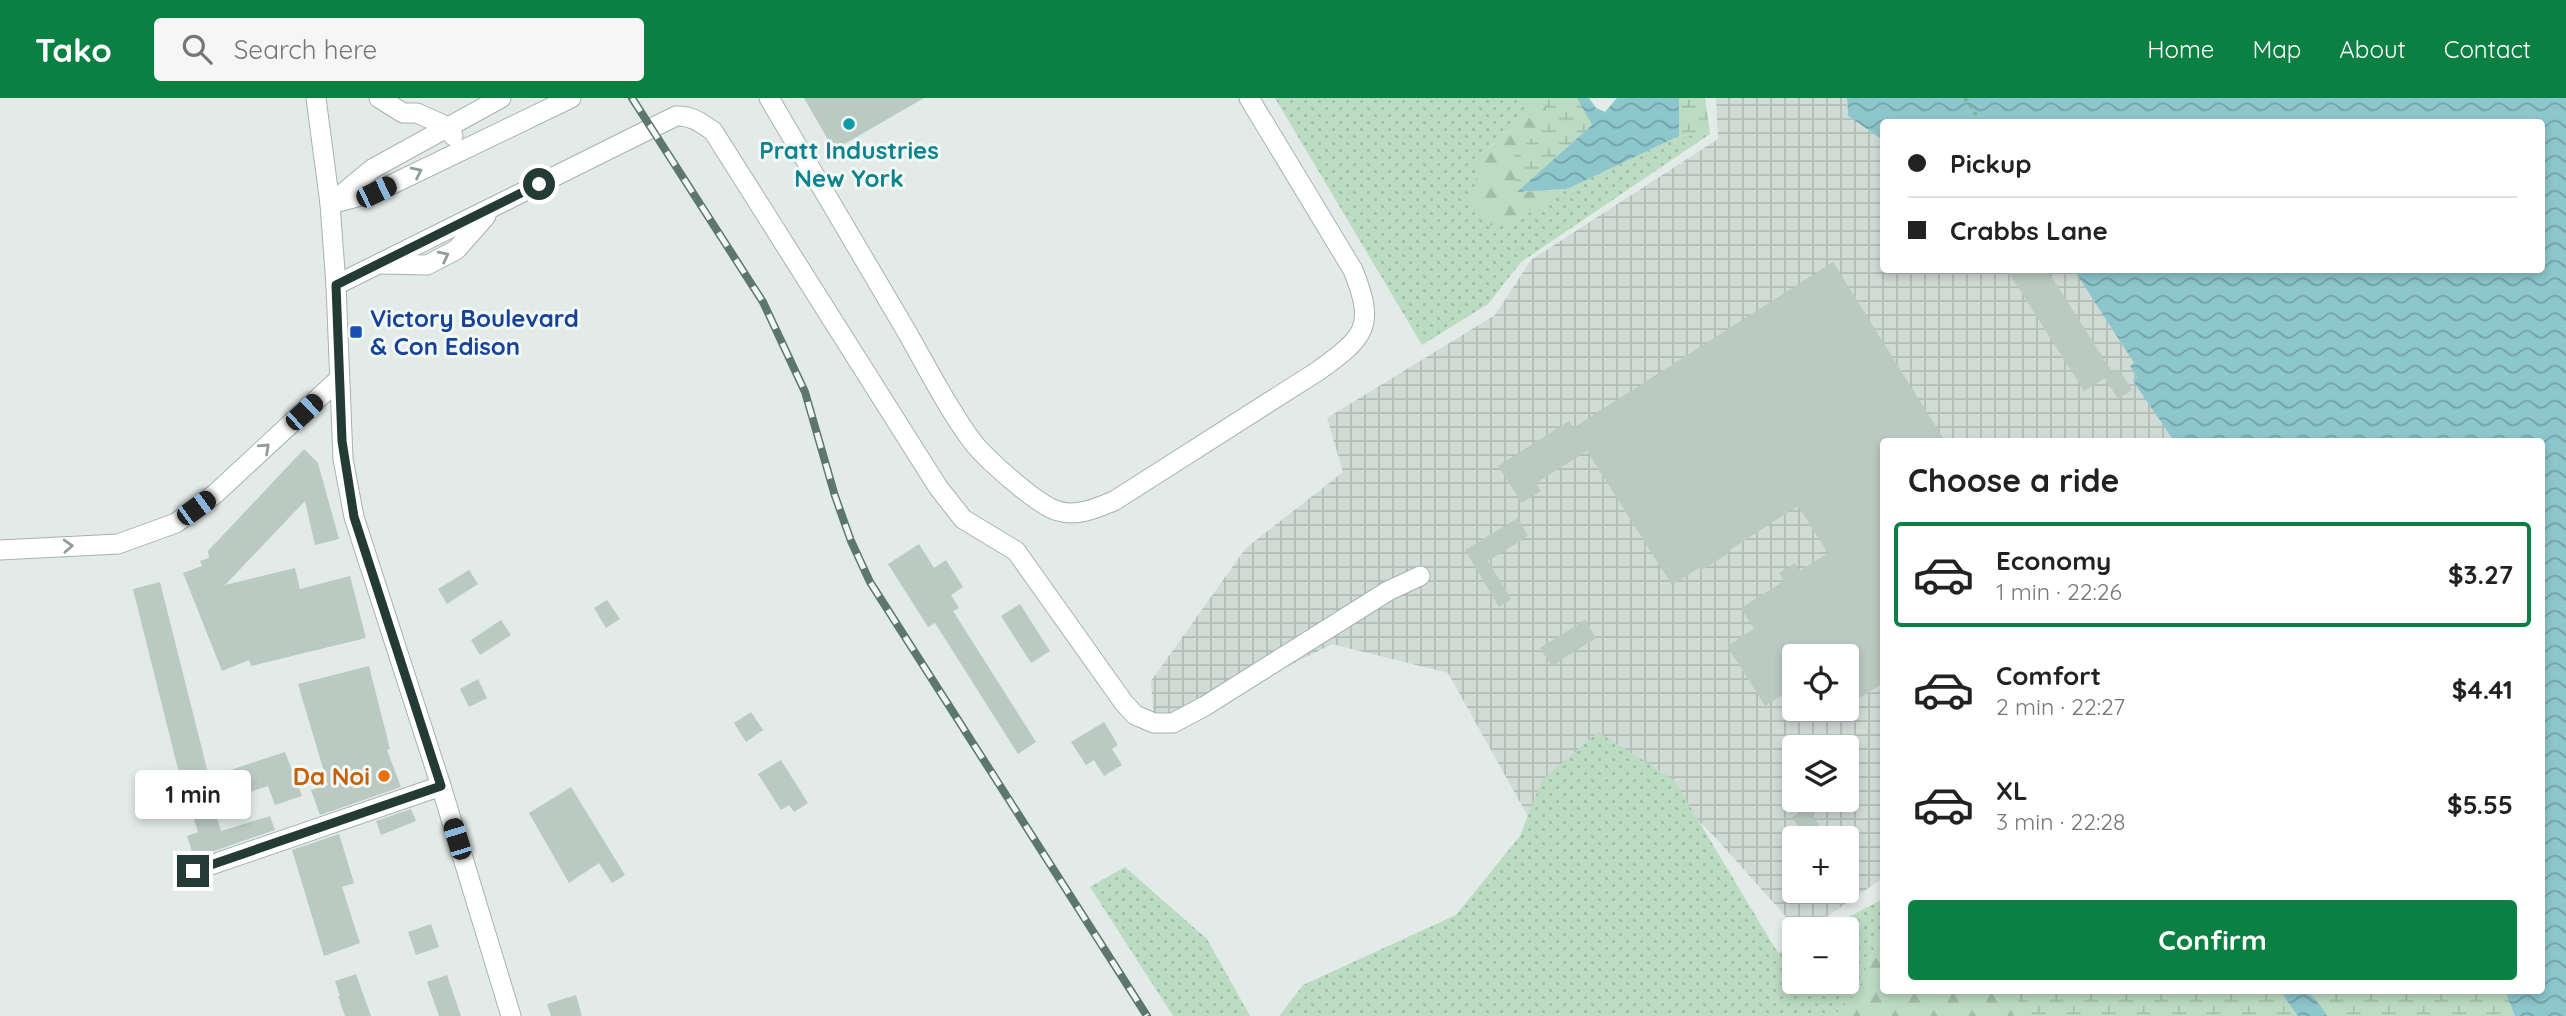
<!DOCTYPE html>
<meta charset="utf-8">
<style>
body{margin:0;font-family:Quicksand,sans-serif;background:#f6f6f6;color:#222;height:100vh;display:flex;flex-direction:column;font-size:26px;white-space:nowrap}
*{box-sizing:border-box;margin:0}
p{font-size:23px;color:#767676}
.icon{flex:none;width:38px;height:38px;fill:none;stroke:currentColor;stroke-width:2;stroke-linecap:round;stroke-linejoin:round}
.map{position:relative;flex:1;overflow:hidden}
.details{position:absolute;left:1880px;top:340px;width:665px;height:556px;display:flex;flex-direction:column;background:#fff;border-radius:7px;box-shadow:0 4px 10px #0003}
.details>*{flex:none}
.banner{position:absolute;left:1880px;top:21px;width:665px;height:154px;border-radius:7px;box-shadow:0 4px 10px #0003;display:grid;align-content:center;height:154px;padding:0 28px;background:#fff}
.tools{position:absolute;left:1782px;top:546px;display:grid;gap:14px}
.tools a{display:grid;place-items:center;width:77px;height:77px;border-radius:7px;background:#fff;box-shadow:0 4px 10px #0003;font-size:35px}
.end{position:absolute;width:32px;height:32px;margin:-16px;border:9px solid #233b34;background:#fff;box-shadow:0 0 0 4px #fff}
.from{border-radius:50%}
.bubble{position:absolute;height:49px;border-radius:7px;background:#fff;box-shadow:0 4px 10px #0003;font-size:23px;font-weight:800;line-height:49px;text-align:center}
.car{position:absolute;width:21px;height:42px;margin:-21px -10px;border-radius:9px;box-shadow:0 0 5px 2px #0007;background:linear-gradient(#222 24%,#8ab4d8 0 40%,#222 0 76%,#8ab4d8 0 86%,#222 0)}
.banner b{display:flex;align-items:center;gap:24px;height:66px;font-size:26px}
.banner b+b{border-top:2px solid #e0e0e0}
.banner i{width:18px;height:18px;background:#222}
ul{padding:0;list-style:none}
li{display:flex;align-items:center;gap:21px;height:105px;margin:0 14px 10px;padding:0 14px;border:4px solid transparent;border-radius:7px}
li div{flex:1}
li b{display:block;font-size:26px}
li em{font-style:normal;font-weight:800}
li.on{border-color:#0b8043}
li>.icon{width:63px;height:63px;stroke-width:1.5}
h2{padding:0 28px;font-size:32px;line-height:84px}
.button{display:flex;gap:14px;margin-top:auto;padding:14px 28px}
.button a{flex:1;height:80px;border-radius:7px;background:#0b8043;color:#fff;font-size:28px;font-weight:800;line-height:80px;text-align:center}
header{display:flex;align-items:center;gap:42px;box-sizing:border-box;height:98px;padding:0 35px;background:#0b8043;color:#fff}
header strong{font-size:33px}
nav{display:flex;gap:38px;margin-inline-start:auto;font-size:24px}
.search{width:490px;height:63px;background:#f6f6f6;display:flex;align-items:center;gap:18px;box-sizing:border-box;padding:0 24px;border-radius:7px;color:#767676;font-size:26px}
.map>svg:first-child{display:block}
.industrial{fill:url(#industrial-grid);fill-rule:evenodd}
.grass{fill:url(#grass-dots)}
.forest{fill:url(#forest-firs)}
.wetland{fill:url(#wetland-marsh)}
.water{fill:url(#water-waves)}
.building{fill:#bac9c2}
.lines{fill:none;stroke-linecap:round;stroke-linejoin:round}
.minor-casing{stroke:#a5b3ae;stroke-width:21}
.path{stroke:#84ad9e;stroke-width:3.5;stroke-dasharray:3.5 5;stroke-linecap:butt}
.minor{stroke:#fff;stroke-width:19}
.rail-casing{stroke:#5d776f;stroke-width:8}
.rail{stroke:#f2f8f5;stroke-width:5;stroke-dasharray:16;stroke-linecap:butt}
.oneway{stroke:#919d9a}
.route{stroke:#233b34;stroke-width:9}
.culture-dot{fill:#0f9aa8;stroke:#f2f8f5;stroke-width:2.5}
.transit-dot{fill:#1a4fb4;stroke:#f2f8f5;stroke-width:2.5}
.food-dot{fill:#e8710a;stroke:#f2f8f5;stroke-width:2.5}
.labels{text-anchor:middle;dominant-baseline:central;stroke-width:6;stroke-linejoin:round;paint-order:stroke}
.culture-label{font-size:24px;font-weight:bold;fill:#0d838f;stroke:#f2f8f5}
.transit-label{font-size:24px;font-weight:bold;fill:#164399;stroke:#f2f8f5;text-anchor:start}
.food-label{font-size:24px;font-weight:bold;fill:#c56008;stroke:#f2f8f5;text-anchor:end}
</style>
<header>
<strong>Tako</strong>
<div class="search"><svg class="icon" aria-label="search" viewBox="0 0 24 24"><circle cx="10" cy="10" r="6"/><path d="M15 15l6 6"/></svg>Search here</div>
<nav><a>Home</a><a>Map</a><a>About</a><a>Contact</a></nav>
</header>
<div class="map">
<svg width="2566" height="918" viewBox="0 0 2566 918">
<defs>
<pattern id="industrial-grid" width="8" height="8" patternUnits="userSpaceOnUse" patternTransform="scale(1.75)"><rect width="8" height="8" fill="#d0dbd6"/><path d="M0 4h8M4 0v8" fill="none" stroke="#b2bdb8"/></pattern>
<pattern id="grass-dots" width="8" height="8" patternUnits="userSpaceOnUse" patternTransform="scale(1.75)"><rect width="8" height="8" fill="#bcdbc3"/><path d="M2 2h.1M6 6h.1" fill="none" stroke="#a1bda8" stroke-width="1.8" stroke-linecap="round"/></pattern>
<pattern id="forest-firs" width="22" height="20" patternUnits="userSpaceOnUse" patternTransform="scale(1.75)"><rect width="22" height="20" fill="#bcdbc3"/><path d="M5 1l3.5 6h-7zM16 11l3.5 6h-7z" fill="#a1bda8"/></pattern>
<pattern id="wetland-marsh" width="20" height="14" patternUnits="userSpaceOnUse" patternTransform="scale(1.75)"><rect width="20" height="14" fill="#bcdbc3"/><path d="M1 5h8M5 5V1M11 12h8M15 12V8" fill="none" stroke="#a1bda8"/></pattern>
<pattern id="water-waves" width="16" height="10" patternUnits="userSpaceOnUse" patternTransform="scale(1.75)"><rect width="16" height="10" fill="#8dc6cd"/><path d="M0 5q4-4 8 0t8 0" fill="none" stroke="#73a2a7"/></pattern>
</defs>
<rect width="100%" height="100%" fill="#e2ebe7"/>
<path class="industrial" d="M1716 0H1847L1848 18 1883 42V172H2065L2067 174 2074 172 2134 265 2137 279 2134 283 2173 341 2170 343H1883V780L1809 831H1797L1713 737 1616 646 1531 724 1448 575 1332 546 1155 635 1151 583 1246 450 1343 374 1327 320 1495 217 1531 162 1718 41ZM1794 558H1846V611H1794ZM1794 649H1846V702H1794ZM1794 740H1846V793H1794Z"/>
<g class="grass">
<polygon points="1275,0 1527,0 1527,19 1482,55 1513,125 1567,91 1679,38 1710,36 1521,164 1488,206 1422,247"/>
<polygon points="1598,634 1674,682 1778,855 1794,848 1794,884 1846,884 1846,831 1825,831 1883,801 1883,830 1857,894 1834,918 1279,918 1303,887 1456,817 1520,738 1542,682"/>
<polygon points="1125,769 1207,841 1250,918 1173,918 1090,789"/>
</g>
<g class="forest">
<polygon points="1527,0 1577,0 1518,94 1567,91 1513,125 1486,128 1471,103 1482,55 1527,19"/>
<polygon points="1883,830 1883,892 2015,893 2022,918 1834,918 1857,894"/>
</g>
<g class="wetland">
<polygon points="1547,0 1577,0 1592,27 1517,94 1514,58 1545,27"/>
<polygon points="1679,0 1705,0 1710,36 1679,38"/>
<polygon points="2015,893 2298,893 2283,897 2299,916 2298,918 2022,918"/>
<polygon points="2304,893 2505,893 2515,918 2327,918 2314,900"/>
</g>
<g class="water">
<polygon points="1577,0 1589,0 1596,10 1605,14 1617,0 1679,0 1679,38 1567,91 1517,94 1592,27"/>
<polygon points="1847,0 2566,0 2566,918 2515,918 2505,893 2541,892 2541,343 2174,343 2133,283 2137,279 2130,268 2134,265 2074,172 2541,172 2541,24 1991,24 1989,22 1979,24 1883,24 1883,42 1848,18"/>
<path d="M2298 892C2311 892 2321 908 2327 918H2298L2283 897Z"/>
</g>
<g class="building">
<polygon points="804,0 924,0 834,52"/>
<polygon points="1833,164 1945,343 1883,343 1883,585 1846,609 1846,558 1794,558 1794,590 1765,608 1727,548 1754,531 1741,510 1784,483 1779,475 1795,465 1800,473 1828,455 1798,408 1728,453 1729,455 1704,471 1699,470 1672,487 1587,353 1536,385 1541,393 1522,405 1498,368 1569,323 1573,330"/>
<polygon points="2007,172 2047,172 2113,275 2119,271 2132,292 2118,301 2105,281 2110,277 2084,293"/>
<polygon points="304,351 318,365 339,441 315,447 305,403 225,487 295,470 300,491 350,478 366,540 251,568 249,562 222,573 183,475 202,468 200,463 209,460 208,453"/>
<polygon points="1518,420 1528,438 1488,463 1511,501 1499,509 1465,452"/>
<polygon points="919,446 934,470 946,462 963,489 951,497 959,510 953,513 1036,644 1018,656 935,525 928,529 888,466"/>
<polygon points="469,472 478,486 447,506 438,491"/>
<polygon points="160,484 209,679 285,654 302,698 275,707 268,688 213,706 221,733 270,718 275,732 194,760 187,738 198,734 179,675 133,491"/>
<polygon points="607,502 620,521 606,530 594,510"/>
<polygon points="1020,506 1050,553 1031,565 1001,518"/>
<polygon points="501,522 511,537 480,557 471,542"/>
<polygon points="1585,522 1596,540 1552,568 1540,550"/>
<polygon points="369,568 390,651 387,652 401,689 320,717 311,692 328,687 298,586"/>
<polygon points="478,581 487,600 469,609 460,591"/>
<polygon points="751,614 763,632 746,644 734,625"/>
<polygon points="1104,624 1118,647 1112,651 1122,667 1104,678 1094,662 1086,667 1071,644"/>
<polygon points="781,662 808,705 794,714 789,707 781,712 758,676"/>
<polygon points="571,689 625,777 612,785 599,765 569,785 529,715"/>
<polygon points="1808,709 1823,734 1813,740 1805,740 1792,719"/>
<polygon points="411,711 416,723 381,737 376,723"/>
<polygon points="339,736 354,785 342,789 360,845 324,858 292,752"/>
<polygon points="431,826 439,849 416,857 408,834"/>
<polygon points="356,876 371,918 345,918 338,898 340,898 335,883"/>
<polygon points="447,877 461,918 439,918 427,884"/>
<polygon points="576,897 582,918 551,918 547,906"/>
</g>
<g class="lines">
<g class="minor-casing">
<g id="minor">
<polyline points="316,0 330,106 336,187 343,361 354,419 441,688 511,918"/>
<polyline points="379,0 403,15 417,15 448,29 453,38"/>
<path d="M769 0C814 76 859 153 904 229 926 267 946 308 972 343 985 360 1038 408 1058 413 1077 419 1097 410 1114 403L1318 273C1365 239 1376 229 1353 172L1249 0"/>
<polyline points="336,101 372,71 501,0"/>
<polyline points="330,106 376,94 571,0"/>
<polyline points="382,166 427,167 456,152 486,118"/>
<path d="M336 187 676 18C691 17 701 25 713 33L938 389 963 421 1016 453 1124 605 1135 617 1154 625H1173L1205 608 1388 493 1420 478"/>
<polyline points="0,452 118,446 176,425 215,396 339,281"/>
<polyline points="193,773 441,688"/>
</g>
</g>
<polyline class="path" points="1965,0 1981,24"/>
<use href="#minor" class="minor"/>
<g class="rail-casing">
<polyline id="rail" points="632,0 763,204 805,294 835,398 851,443 870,484 1147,918"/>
</g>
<use href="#rail" class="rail"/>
</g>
<defs><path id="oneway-chevron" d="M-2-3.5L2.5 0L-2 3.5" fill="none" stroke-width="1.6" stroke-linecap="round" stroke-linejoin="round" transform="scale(1.75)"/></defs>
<g class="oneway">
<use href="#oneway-chevron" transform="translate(417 74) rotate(-26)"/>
<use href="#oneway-chevron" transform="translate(444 158) rotate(-27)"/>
<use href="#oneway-chevron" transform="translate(265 350) rotate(-43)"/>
<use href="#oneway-chevron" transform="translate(68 448) rotate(-3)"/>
</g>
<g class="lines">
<polyline class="route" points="193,773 441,688 354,419 342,343 336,187 539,86"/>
</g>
<circle class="culture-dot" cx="849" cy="26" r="7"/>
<rect class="transit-dot" x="349" y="227" width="14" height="14" rx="3.5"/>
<circle class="food-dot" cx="384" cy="678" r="7"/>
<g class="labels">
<g class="culture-label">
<text x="849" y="52">Pratt Industries<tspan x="849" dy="28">New York</tspan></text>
</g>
<g class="transit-label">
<text x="370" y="220">Victory Boulevard<tspan x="370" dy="28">&amp; Con Edison</tspan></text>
</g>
<g class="food-label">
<text x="370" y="678">Da Noi</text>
</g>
</g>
</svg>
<div class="tools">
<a><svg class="icon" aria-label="locate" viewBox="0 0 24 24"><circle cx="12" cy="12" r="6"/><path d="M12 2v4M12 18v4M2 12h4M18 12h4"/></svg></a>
<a><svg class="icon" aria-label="layers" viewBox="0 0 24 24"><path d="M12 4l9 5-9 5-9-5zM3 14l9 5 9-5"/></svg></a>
<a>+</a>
<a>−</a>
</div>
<i class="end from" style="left:539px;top:86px"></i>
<i class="end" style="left:193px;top:773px"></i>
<div class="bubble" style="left:135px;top:672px;width:116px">1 min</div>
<i class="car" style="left:376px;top:94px;rotate:64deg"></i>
<i class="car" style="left:304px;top:314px;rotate:47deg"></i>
<i class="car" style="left:196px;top:410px;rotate:54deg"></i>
<i class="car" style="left:457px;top:741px;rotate:343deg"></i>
<div class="banner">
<b><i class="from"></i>Pickup</b>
<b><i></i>Crabbs Lane</b>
</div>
<section class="details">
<h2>Choose a ride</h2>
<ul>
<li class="on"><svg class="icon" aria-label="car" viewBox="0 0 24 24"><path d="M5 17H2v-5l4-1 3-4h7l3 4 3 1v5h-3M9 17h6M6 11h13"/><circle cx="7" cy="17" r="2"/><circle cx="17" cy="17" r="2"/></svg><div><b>Economy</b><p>1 min · 22:26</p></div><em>$3.27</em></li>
<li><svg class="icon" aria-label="car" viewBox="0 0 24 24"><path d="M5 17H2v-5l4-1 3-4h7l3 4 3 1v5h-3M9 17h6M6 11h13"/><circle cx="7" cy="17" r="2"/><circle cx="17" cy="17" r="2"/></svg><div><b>Comfort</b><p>2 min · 22:27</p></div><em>$4.41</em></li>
<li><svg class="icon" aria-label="car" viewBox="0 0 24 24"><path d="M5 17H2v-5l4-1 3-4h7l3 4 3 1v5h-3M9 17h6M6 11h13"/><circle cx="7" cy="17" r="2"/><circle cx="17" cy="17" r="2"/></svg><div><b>XL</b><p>3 min · 22:28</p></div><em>$5.55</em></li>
</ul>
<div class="button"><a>Confirm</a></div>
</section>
</div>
